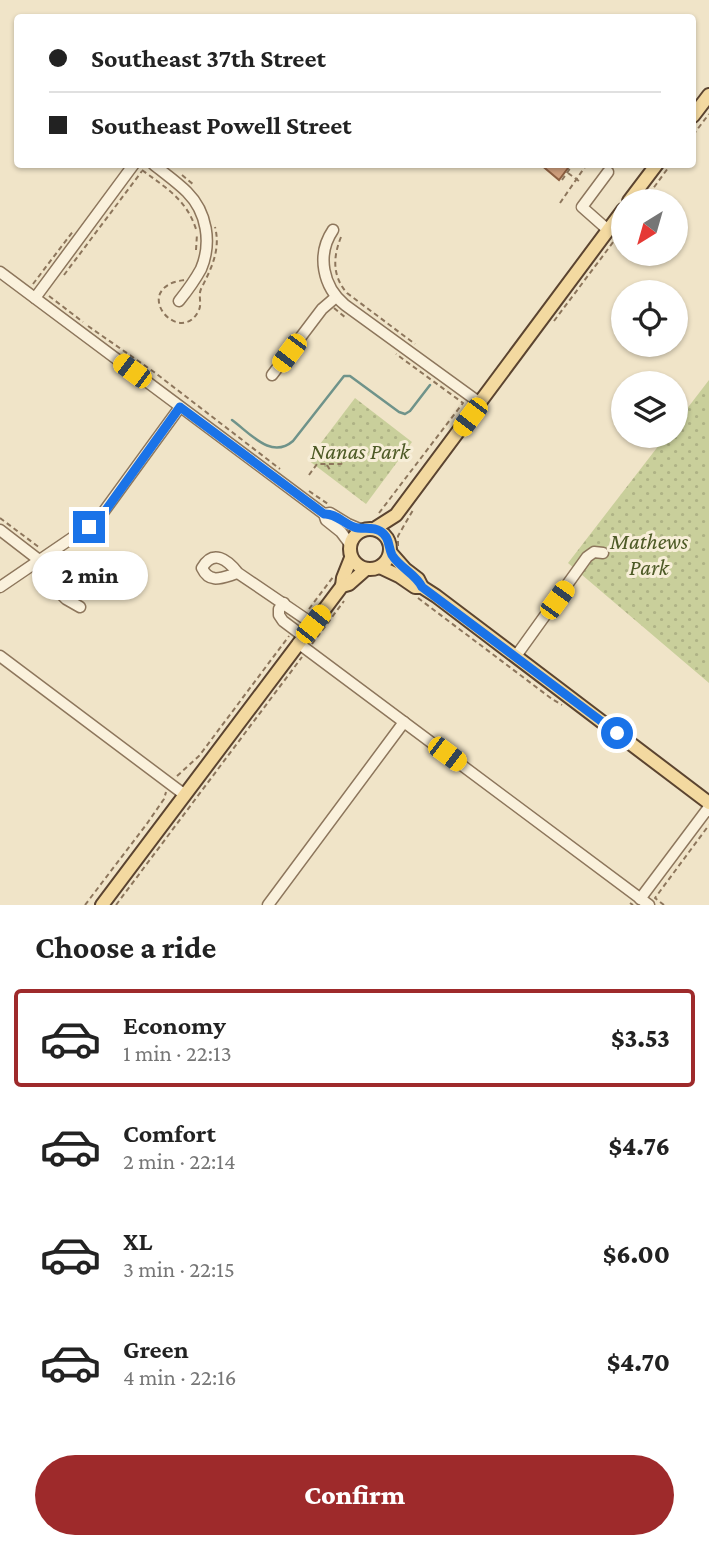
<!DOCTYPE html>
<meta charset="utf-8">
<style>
body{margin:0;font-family:"Crimson Pro",serif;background:#f2f2f2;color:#222;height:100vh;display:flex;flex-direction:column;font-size:26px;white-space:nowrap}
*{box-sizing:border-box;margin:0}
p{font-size:23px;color:#767676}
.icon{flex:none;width:38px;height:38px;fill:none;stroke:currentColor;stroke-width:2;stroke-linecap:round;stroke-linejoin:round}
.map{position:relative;height:905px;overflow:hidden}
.side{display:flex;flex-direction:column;background:#fff;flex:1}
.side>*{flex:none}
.banner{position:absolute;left:14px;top:14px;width:682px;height:154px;border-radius:7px;box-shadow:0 2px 5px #0004;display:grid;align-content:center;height:154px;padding:0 35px;background:#fff}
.needle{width:46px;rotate:217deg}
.fabs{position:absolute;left:611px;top:189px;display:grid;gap:14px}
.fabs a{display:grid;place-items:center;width:77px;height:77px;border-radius:50%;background:#fff;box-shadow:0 2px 5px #0004;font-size:35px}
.end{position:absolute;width:32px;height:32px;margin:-16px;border:9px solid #1a73e8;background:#fff;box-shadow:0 0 0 4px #fff}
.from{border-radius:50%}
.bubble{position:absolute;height:49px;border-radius:24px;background:#fff;box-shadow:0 2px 5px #0004;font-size:23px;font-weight:800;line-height:49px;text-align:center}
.car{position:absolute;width:21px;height:42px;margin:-21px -10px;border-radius:9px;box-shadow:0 0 5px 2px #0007;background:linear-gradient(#f5c518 24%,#345 0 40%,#f5c518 0 76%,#345 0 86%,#f5c518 0)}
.banner b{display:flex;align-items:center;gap:24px;height:66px;font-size:26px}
.banner b+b{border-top:2px solid #e0e0e0}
.banner i{width:18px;height:18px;background:#222}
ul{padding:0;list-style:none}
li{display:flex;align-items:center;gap:21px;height:98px;margin:0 14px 10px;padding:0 21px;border:4px solid transparent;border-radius:7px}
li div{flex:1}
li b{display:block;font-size:26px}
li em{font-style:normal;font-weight:800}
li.current{border-color:#9e2a2b}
li>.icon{width:63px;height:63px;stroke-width:1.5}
h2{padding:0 35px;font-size:32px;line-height:84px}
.button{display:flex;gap:14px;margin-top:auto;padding:14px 35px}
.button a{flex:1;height:80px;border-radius:42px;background:#9e2a2b;color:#fff;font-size:28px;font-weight:800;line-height:80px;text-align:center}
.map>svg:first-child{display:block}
.park{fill:url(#park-dots)}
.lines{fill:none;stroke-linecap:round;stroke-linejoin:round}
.stream{stroke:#6f938a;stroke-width:2.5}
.building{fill:#cf9f7d;stroke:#8d5f41;stroke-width:2}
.minor-casing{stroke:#8d765c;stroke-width:13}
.major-casing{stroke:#5b4430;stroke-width:16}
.path{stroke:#8d765c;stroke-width:2;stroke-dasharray:5 3.5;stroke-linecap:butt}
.minor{stroke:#faf1dc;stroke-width:10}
.major{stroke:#f3d9a0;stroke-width:12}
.route{stroke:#1a73e8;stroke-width:9}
.labels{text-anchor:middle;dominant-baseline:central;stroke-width:6;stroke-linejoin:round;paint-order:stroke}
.park-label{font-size:23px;font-style:italic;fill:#4d5a26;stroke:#f7eed8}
</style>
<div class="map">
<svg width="709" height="905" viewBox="0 0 709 905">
<defs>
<pattern id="park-dots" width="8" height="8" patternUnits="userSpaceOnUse" patternTransform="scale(1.75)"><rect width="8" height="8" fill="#c9cf9b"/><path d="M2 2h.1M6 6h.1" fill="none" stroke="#aeb285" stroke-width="1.8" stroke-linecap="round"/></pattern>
</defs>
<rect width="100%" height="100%" fill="#f0e4c8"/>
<g class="park">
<polygon points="709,380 709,683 568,563 666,436 676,436 676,423"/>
<polygon points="355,398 412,442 366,504 308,460"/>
</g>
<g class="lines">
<path class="stream" d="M232 420C250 433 271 460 293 441L344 376H350L399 412 405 414 410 411 430 385"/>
</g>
<polygon class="building" points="540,164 571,164 559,180"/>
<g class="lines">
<g class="minor-casing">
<g id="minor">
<path d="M153 164C164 173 177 182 187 192 207 212 212 243 201 269 195 280 187 291 179 301"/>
<path d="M333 230C316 255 323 287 345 305L480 403"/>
<polyline points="608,230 582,207 608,172"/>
<polyline points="0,272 324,514 326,520 341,532 350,544"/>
<polyline points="35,298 134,164"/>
<polyline points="272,375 322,309 336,297"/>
<polyline points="324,514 330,513 348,524 362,530"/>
<polyline points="0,530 39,560 52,585 66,599 80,607"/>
<path d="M238 573C223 577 210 585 202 568 213 549 227 559 238 573L313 624"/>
<polyline points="0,587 94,523 102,514 180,407"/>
<polyline points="284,603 279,609 279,615 283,621 303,636"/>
<polyline points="298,643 649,905"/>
<polyline points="0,656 185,795"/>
<polyline points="516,656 587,557 594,552 603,553"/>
<polyline points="640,899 709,807"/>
<polyline points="268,905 404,722"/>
</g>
</g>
<g class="major-casing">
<g id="major">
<polyline points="693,116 709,95"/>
<polyline points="629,201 657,164"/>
<circle cx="370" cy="549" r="20"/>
<polyline points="374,529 396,515 623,210"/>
<polyline points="390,552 405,569 418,579 422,587"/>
<polyline points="380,567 399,576 415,587 422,587 436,596 709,803"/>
<polyline points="342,586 343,578 351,558"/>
<polyline points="102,905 342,586 349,584 366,569"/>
</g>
</g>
<g class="path">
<polyline points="693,135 709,114"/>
<path d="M142 170C166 188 186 199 196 229"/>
<polyline points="568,173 579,181"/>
<polyline points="182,175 194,185"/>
<polyline points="562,180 573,164"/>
<polyline points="644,201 671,164"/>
<polyline points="560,203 587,164"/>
<path d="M341 237C333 257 332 276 347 293L415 344"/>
<polyline points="196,250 197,234"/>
<polyline points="64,275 142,171"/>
<path d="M184 280C179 281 172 282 168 285 140 302 183 344 199 310 202 303 198 296 201 289 211 269 221 250 215 227"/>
<polyline points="33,284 74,230"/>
<polyline points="49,296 83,322"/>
<polyline points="334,308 346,318"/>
<polyline points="554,321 623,229"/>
<polyline points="88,326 154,372 280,469"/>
<polyline points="327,465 330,470"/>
<polyline points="309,475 317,464 341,464 350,457"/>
<polyline points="309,491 328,504"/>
<polyline points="379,513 463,403 396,354"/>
<polyline points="0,518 40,548"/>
<polyline points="398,546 398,536 413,510"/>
<polyline points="418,598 552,699 562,705"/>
<polyline points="309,609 333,577"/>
<polyline points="312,644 344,601"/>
<polyline points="177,776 199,756 289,636"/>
<polyline points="630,903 633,905"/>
<polyline points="85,905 146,825 164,799 166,792"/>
<polyline points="116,905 302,657"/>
<polyline points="664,905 655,898 709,825"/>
</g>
<use href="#minor" class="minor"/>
<use href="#major" class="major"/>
</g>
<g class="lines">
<path class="route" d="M89 527 103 514 180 407 324 514C335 513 343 523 354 527 362 530 372 526 380 531 390 537 388 547 392 555 400 568 416 574 422 587L617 733"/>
</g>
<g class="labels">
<g class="park-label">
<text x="360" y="451">Nanas Park</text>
<text x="649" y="541">Mathews<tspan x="649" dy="26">Park</tspan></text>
</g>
</g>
</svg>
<div class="fabs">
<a><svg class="needle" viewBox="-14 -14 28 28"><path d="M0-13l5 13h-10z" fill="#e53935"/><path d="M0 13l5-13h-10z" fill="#767676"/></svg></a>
<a><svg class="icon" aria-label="locate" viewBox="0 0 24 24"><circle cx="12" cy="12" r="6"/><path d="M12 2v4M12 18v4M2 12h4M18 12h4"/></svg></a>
<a><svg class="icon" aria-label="layers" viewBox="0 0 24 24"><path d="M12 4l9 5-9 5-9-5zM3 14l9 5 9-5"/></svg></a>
</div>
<i class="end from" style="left:617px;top:733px"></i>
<i class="end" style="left:89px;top:527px"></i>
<div class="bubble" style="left:32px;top:551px;width:116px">2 min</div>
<i class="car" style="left:289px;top:353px;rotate:217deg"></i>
<i class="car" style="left:132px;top:371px;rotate:307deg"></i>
<i class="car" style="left:470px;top:417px;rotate:217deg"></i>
<i class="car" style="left:557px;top:600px;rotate:36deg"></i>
<i class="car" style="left:313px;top:624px;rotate:38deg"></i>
<i class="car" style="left:447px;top:754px;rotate:127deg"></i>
<div class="banner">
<b><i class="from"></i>Southeast 37th Street</b>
<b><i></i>Southeast Powell Street</b>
</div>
</div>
<section class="side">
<h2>Choose a ride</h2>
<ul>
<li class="current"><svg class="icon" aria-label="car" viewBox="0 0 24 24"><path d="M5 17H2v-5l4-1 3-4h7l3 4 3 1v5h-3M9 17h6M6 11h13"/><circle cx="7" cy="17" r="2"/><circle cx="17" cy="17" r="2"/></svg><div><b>Economy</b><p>1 min · 22:13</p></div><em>$3.53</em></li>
<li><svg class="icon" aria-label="car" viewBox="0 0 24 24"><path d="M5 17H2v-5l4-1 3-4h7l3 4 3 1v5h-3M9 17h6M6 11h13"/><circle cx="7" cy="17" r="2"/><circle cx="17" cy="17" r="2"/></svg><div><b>Comfort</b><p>2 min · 22:14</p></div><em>$4.76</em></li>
<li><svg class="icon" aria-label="car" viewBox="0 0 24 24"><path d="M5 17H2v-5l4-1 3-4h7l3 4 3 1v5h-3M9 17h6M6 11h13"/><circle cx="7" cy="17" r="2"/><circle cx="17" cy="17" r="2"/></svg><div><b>XL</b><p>3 min · 22:15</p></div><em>$6.00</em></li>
<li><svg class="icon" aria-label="car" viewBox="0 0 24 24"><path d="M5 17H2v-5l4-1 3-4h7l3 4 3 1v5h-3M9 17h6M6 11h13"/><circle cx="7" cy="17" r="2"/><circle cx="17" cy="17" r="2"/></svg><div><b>Green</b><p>4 min · 22:16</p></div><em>$4.70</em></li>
</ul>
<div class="button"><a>Confirm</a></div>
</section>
